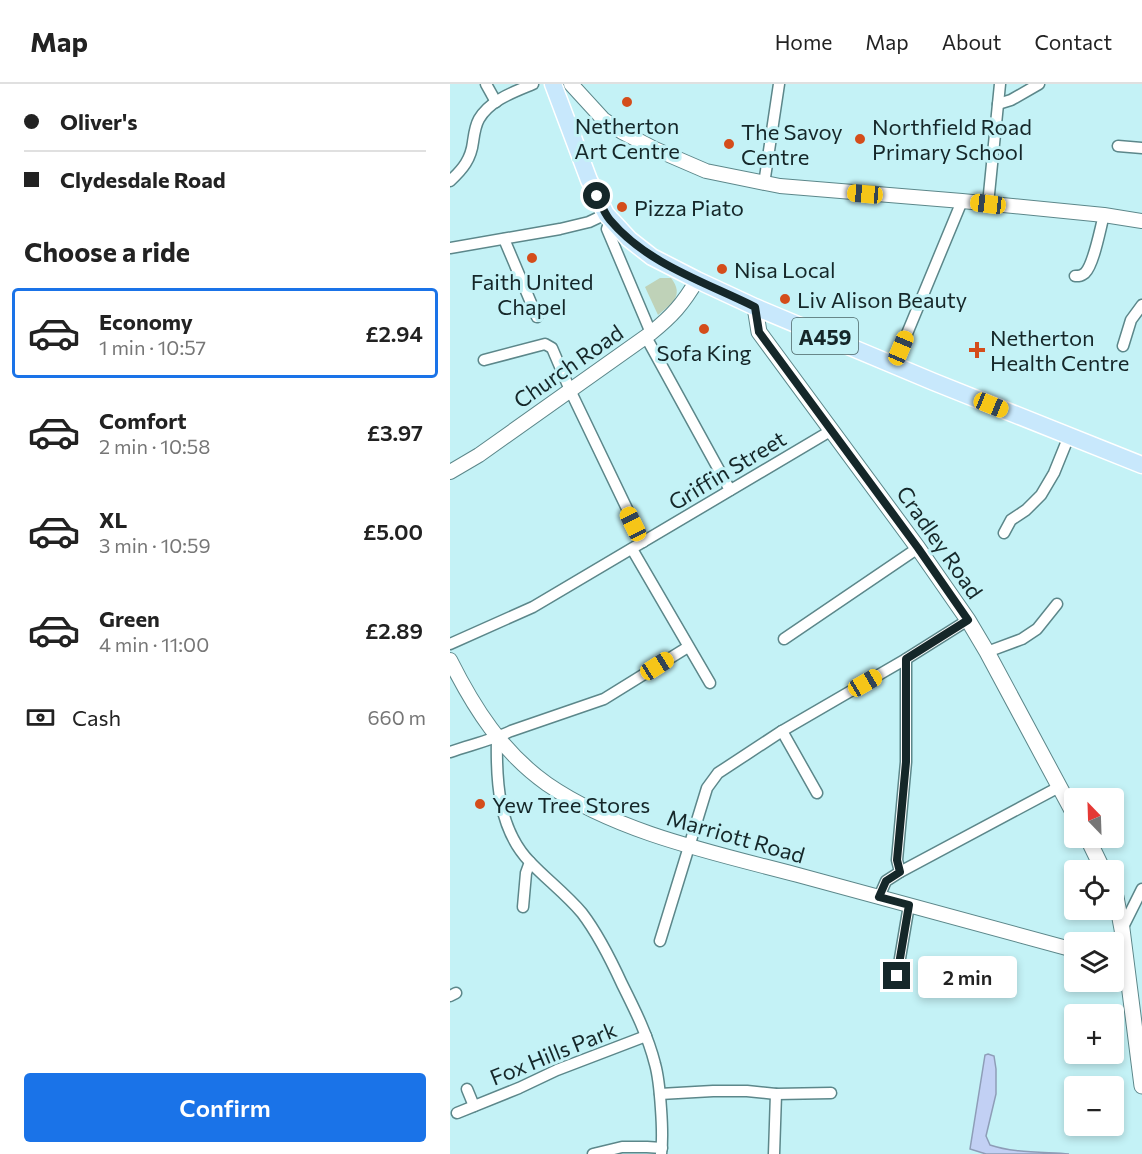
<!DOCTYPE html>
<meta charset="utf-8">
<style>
body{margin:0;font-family:Commissioner,sans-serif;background:#f2f2f2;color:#222;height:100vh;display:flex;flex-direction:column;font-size:22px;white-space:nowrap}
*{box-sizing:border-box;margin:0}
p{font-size:20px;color:#767676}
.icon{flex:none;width:33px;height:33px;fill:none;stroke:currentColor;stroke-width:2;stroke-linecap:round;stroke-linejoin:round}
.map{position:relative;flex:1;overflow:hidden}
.drawer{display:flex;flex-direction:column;background:#fff;width:450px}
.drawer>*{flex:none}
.guide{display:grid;align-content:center;height:132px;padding:0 24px;background:#fff}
.needle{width:39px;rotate:337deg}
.fabs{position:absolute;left:614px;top:704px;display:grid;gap:12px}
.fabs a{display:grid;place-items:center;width:60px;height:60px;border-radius:6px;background:#fff;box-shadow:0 3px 9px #0003;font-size:30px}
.end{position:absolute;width:27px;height:27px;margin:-14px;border:8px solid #152729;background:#fff;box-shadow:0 0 0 3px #fff}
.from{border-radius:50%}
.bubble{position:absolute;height:42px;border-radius:6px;background:#fff;box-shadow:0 3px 9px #0003;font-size:20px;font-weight:600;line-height:42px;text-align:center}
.car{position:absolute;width:18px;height:36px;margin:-18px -9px;border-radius:8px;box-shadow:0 0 4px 2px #0007;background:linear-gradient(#f5c518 24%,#345 0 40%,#f5c518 0 76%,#345 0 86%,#f5c518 0)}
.guide b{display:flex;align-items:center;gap:21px;height:57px;font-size:22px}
.guide b+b{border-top:2px solid #e0e0e0}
.guide i{width:15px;height:15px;background:#222}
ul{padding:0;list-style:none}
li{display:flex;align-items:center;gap:18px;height:90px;margin:0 12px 9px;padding:0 12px;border:3px solid transparent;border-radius:6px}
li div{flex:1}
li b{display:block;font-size:22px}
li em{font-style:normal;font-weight:600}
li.current{border-color:#1a73e8}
li>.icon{width:54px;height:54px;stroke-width:1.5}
h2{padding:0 24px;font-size:27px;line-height:72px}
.pay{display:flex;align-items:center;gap:15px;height:66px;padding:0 24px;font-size:22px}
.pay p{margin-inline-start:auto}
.primary-button{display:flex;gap:12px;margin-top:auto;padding:12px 24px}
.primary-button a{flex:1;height:69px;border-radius:6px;background:#1a73e8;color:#fff;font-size:24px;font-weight:600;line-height:69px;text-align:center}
header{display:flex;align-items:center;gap:36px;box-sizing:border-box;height:84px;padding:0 30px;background:#fff;border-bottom:2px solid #e0e0e0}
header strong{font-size:28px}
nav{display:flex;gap:33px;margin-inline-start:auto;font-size:21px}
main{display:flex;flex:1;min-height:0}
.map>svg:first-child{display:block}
.green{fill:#bfd2b8}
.water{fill:#c2d0f4;stroke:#8e9db7;stroke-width:1.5}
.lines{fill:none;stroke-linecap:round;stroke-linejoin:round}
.minor-casing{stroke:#5c878a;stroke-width:13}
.tertiary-casing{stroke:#5c878a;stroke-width:16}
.secondary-casing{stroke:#5c878a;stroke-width:17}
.primary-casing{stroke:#fff;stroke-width:19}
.minor{stroke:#fff;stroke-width:10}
.tertiary{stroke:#fff;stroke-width:14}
.secondary{stroke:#fff;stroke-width:15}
.primary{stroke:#c8e8fc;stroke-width:16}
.route{stroke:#152729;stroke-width:8}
.poi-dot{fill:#d44d1b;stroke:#c4f2f6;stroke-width:2}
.labels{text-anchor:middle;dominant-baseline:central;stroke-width:6;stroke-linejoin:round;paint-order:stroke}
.shield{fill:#c4f2f6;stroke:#4a6466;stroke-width:1.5}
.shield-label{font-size:21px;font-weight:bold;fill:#152729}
.poi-label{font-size:22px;fill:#152729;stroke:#c4f2f6;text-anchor:start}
.street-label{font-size:22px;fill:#152729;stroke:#c4f2f6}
</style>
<header>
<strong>Map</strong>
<nav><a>Home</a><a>Map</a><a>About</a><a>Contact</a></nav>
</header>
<main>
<section class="drawer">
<div class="guide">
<b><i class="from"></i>Oliver's</b>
<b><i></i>Clydesdale Road</b>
</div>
<h2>Choose a ride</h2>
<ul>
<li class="current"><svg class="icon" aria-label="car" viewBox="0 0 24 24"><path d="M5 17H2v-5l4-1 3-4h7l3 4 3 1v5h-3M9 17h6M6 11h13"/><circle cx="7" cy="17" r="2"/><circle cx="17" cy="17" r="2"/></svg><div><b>Economy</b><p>1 min · 10:57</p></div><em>£2.94</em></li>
<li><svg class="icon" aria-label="car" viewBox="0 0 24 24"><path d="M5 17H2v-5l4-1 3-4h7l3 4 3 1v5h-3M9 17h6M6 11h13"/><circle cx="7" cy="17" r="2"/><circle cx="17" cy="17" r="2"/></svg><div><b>Comfort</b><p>2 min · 10:58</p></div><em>£3.97</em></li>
<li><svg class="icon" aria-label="car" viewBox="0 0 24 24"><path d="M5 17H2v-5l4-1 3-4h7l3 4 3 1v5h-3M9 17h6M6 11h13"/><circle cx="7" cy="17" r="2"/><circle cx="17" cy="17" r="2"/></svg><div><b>XL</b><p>3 min · 10:59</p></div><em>£5.00</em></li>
<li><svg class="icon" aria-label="car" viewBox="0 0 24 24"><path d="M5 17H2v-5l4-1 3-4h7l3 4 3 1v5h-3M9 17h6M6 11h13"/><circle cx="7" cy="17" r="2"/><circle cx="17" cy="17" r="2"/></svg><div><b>Green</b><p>4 min · 11:00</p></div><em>£2.89</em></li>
</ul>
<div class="pay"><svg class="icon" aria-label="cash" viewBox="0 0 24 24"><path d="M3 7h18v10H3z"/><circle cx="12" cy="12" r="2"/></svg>Cash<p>660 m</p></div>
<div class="primary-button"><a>Confirm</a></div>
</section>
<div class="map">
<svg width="692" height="1070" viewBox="0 0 692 1070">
<rect width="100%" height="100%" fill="#c4f2f6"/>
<path class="green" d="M210 194H221C235 212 221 220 208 231L195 203Z"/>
<path class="water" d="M538 970 544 972 546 985V1010L536 1052 540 1061C563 1069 595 1068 619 1070H536L520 1065 535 971Z"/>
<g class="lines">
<g class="minor-casing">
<g id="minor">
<polyline points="36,0 46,18"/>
<polyline points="548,20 561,16 589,0"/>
<polyline points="668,62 692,64"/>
<path d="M0 97C13 85 21 75 23 58 24 51 25 42 29 35 40 16 64 8 83 0"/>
<polyline points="314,100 329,0"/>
<polyline points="538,120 550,0"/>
<polyline points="160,136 157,145 201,249"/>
<polyline points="54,155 87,233"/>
<polyline points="0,164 110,145 139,138 156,130"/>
<path d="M625 192C630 192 631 192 635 189 644 180 650 145 654 131"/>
<polyline points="196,253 280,406"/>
<polyline points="673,262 681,236 692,221"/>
<polyline points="34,276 95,260 102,264 120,306 193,458"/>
<polyline points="444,281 512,117"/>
<polyline points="554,449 561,436 576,426 591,411 604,389 619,352"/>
<polyline points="182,465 260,599"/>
<polyline points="334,555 468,464"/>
<polyline points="0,560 83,523 382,346"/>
<polyline points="537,568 572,555 587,545 607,520"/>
<polyline points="332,647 367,709"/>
<path d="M47 654C46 696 48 745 80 778 96 795 116 810 132 829 148 850 161 876 172 900 185 926 198 952 205 980 209 994 210 1010 211 1025 212 1039 213 1055 211 1070"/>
<path d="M0 668C20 661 42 656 61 647L154 615 238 563"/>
<polyline points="450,788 447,776 456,678 456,575"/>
<polyline points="429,813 436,797 450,788 609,703"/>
<polyline points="73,823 76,789 80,778"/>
<polyline points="672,845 692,805"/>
<polyline points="210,857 257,704 268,689 297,670 332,647 456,575 518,536"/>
<polyline points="447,892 459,821"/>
<polyline points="0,912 6,909"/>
<polyline points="17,1005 24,1022"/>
<polyline points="210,1010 263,1007 297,1007 326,1010 381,1009"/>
<polyline points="7,1029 69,1004 107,986 196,952"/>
<polyline points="143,1070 172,1063 197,1063 212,1064"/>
<polyline points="324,1070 326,1010"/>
</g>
</g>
<g class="tertiary-casing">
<g id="tertiary">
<polyline points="121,0 153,35 172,48 205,65 256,87 330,102 512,117 654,131 692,137"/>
<path d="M0 388 29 371 201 249C222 232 233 220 247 196"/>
<path d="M0 576C24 624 52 668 97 700 168 749 265 769 348 791 440 816 532 841 624 866"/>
</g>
</g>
<g class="secondary-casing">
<g id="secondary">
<polyline points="305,223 309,248 468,464 518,536 537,568 624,730"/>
<polyline points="637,753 653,786"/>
<polyline points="663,808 666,813 672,845 692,1002"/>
</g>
</g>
<g class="primary-casing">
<polyline id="primary" points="103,0 139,96 156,130 179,155 202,173 247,196 305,223 484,298 692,381"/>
</g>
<use href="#minor" class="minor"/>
<use href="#tertiary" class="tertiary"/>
<use href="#secondary" class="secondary"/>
<use href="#primary" class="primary"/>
</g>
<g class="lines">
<path class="route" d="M147 112C151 120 154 129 160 136 197 180 255 198 305 223L309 248 468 464 518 536 456 575V678L447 776 450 788 436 797 429 813 459 821 447 892"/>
</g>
<g class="poi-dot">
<circle cx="177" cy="18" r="6"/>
<circle cx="410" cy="55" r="6"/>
<circle cx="279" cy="60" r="6"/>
<circle cx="172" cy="123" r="6"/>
<circle cx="82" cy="174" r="6"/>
<circle cx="272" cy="185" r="6"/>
<circle cx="335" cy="215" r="6"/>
<circle cx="254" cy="245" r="6"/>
<path d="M524 257h6v6h6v6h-6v6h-6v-6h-6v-6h6z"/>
<circle cx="30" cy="720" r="6"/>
</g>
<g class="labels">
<rect class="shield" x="342" y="234" width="66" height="36" rx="4.5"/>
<g class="shield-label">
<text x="375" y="252">A459</text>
</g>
<g class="poi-label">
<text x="177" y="41" text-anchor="middle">Netherton<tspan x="177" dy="25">Art Centre</tspan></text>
<text x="422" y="42">Northfield Road<tspan x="422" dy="25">Primary School</tspan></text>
<text x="291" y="47">The Savoy<tspan x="291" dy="25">Centre</tspan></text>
<text x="184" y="123">Pizza Piato</text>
<text x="284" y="185">Nisa Local</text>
<text x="82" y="197" text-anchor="middle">Faith United<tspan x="82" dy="25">Chapel</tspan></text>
<text x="347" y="215">Liv Alison Beauty</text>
<text x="540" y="253">Netherton<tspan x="540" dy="25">Health Centre</tspan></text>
<text x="254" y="268" text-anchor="middle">Sofa King</text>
<text x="42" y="720">Yew Tree Stores</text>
</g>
<g class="street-label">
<text transform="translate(118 282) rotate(-35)">Church Road</text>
<text transform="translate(277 386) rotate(-31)">Griffin Street</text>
<text transform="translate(490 458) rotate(55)">Cradley Road</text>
<text transform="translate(286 752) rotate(16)">Marriott Road</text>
<text transform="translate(103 969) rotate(-22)">Fox Hills Park</text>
</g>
</g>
</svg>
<div class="fabs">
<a><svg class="needle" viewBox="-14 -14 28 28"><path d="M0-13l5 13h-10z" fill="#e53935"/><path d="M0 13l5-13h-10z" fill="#767676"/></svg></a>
<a><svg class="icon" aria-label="locate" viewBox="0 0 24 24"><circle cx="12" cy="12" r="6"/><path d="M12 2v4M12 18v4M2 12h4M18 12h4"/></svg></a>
<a><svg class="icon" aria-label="layers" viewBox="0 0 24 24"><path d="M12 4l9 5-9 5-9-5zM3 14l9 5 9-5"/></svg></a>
<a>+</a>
<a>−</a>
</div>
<i class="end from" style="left:147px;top:112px"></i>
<i class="end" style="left:447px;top:892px"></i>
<div class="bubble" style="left:468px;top:872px;width:99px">2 min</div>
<i class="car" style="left:415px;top:110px;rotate:275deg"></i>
<i class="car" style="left:538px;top:120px;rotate:277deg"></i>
<i class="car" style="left:451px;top:264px;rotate:23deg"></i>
<i class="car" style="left:541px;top:321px;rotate:112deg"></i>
<i class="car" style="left:183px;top:440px;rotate:334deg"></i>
<i class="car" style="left:207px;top:582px;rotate:58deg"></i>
<i class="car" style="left:415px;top:599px;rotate:60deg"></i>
</div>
</main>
